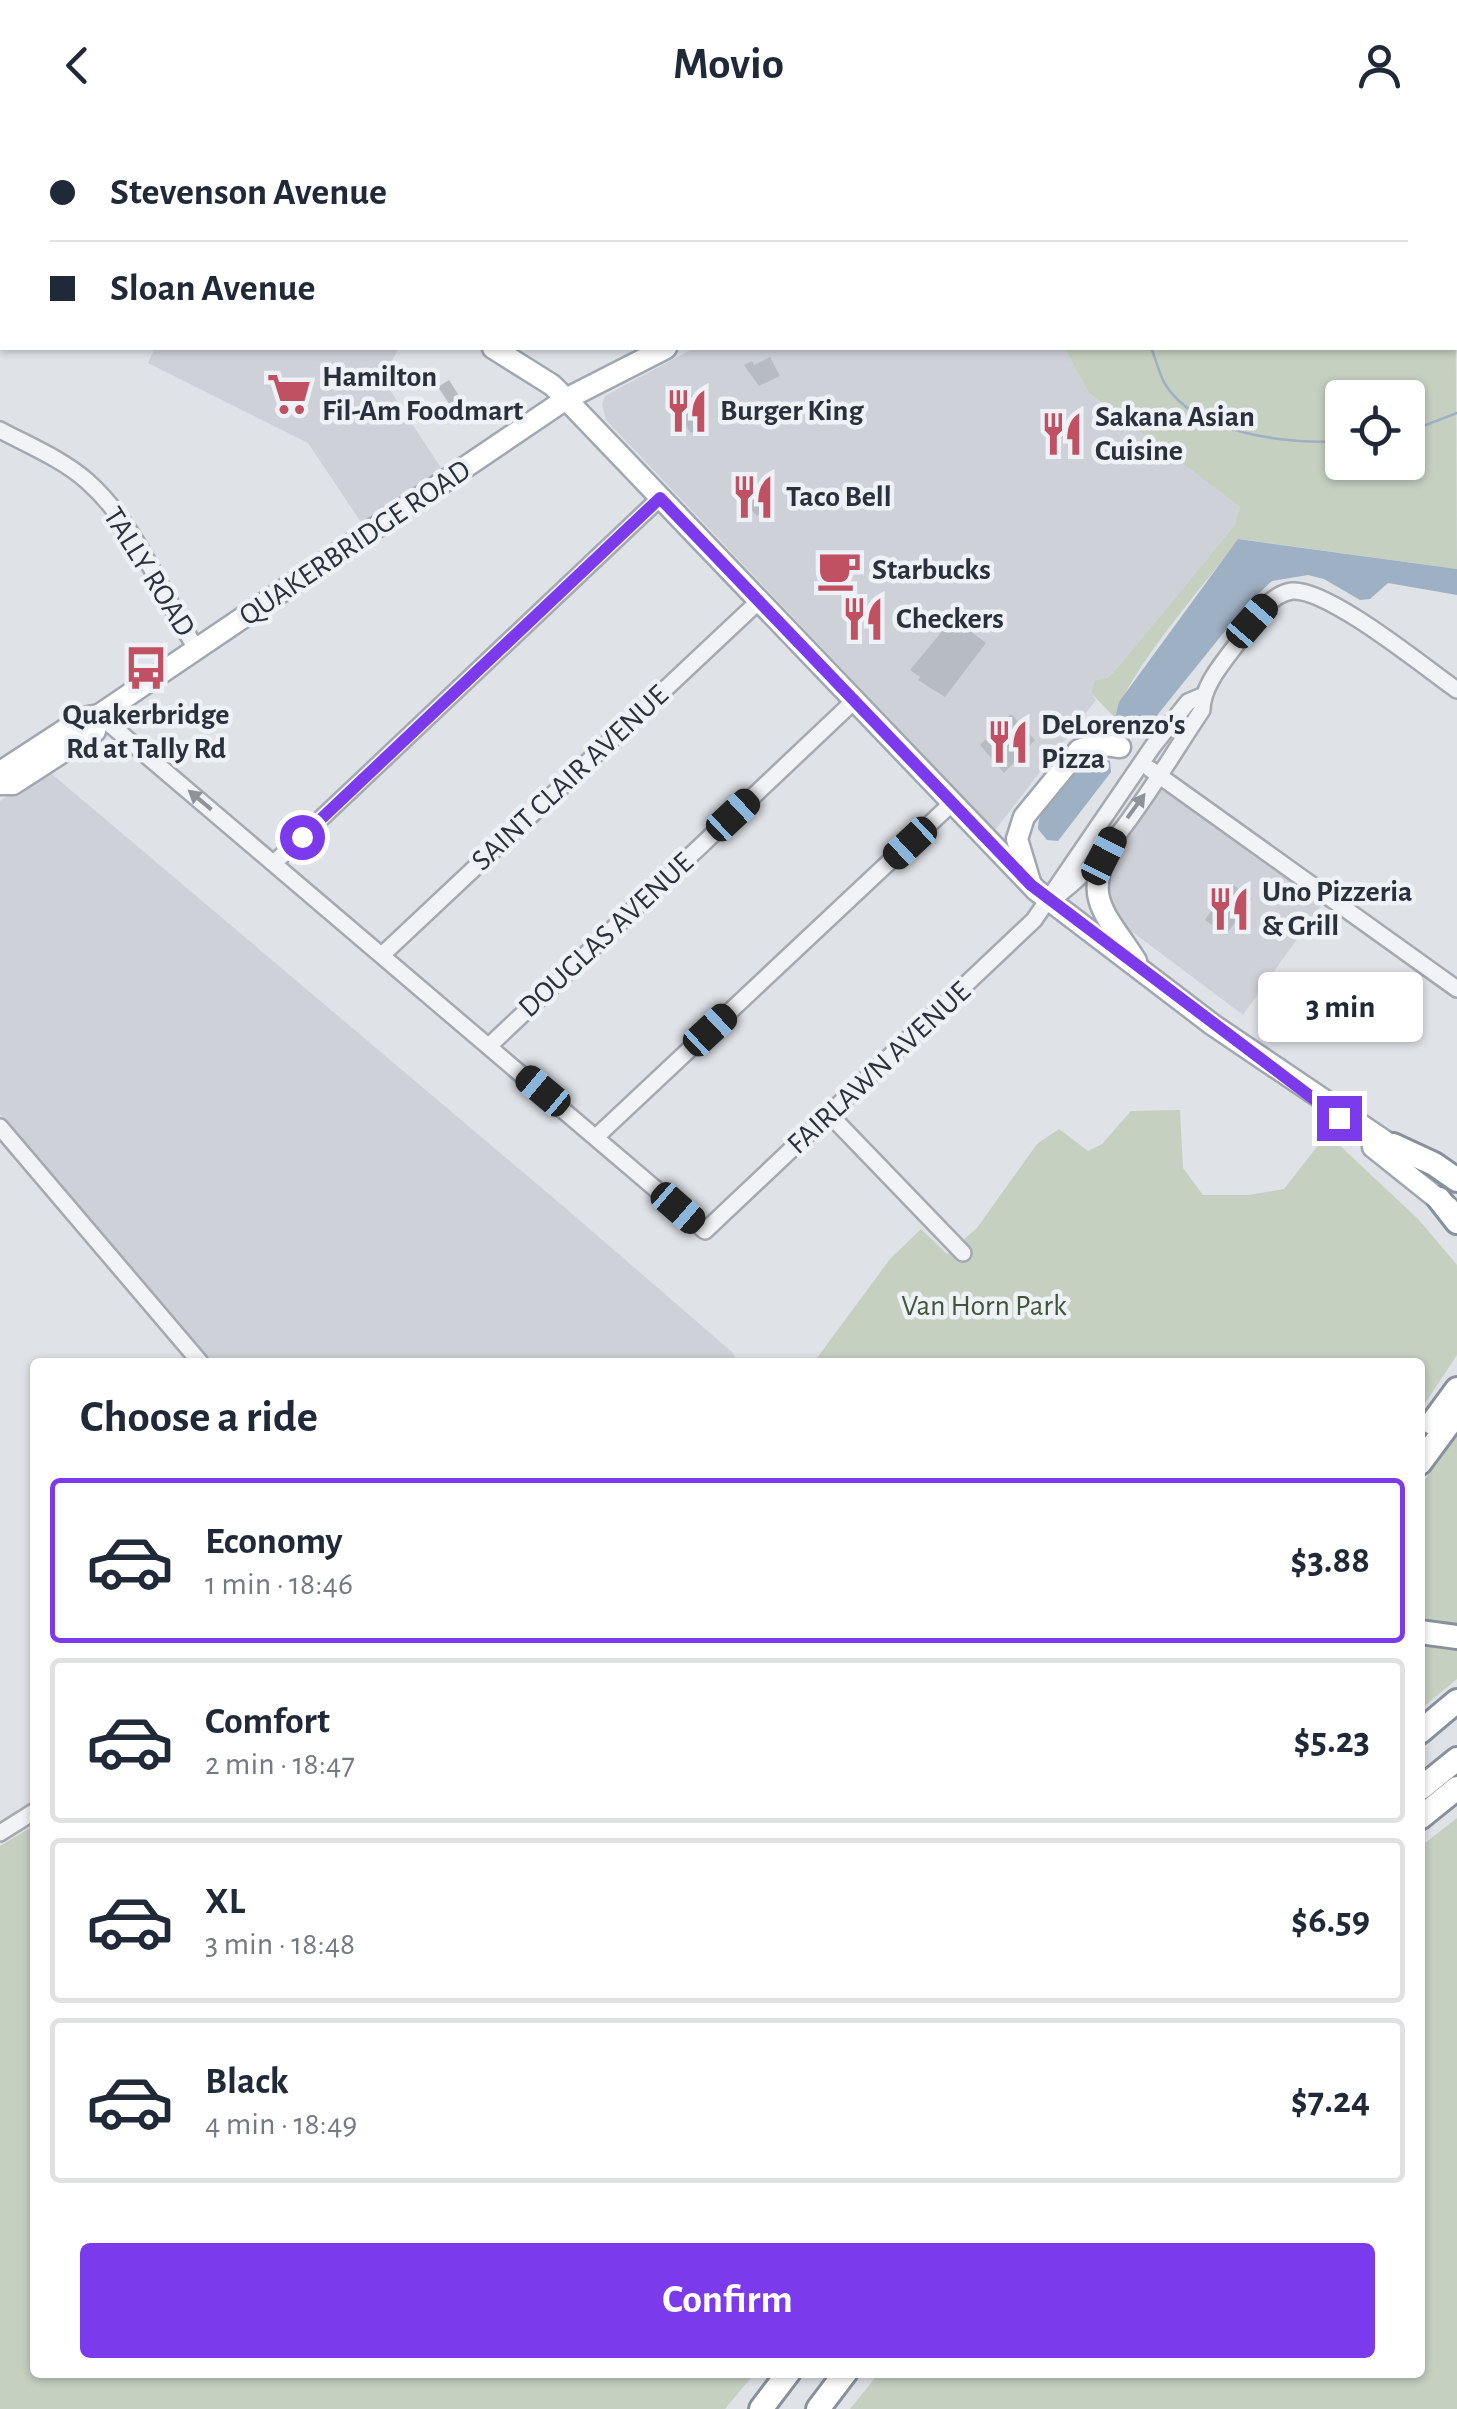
<!DOCTYPE html>
<meta charset="utf-8">
<style>
body{margin:0;font-family:"Alegreya Sans",sans-serif;background:#f2f2f3;color:#1f2937;height:100vh;display:flex;flex-direction:column;font-size:38px;white-space:nowrap}
*{box-sizing:border-box;margin:0}
p{font-size:32px;color:#747a83}
.icon{flex:none;width:55px;height:55px;fill:none;stroke:currentColor;stroke-width:2;stroke-linecap:round;stroke-linejoin:round}
.map{position:relative;flex:1;overflow:hidden}
.side{position:absolute;left:30px;top:1228px;width:1395px;height:1020px;display:flex;flex-direction:column;background:#fff;border-radius:10px;box-shadow:0 2px 8px #0004}
.side>*{flex:none}
.guide{position:absolute;left:0px;top:0px;width:1458px;height:220px;box-shadow:0 2px 8px #0004;display:grid;align-content:center;height:220px;padding:0 50px;background:#fff}
.controls{position:absolute;left:1325px;top:250px;display:grid;gap:20px}
.controls a{display:grid;place-items:center;width:100px;height:100px;border-radius:10px;background:#fff;box-shadow:0 2px 8px #0004;font-size:50px}
.end{position:absolute;width:45px;height:45px;margin:-22px;border:12px solid #7c3aed;background:#fff;box-shadow:0 0 0 5px #fff}
.from{border-radius:50%}
.bubble{position:absolute;height:70px;border-radius:10px;background:#fff;box-shadow:0 2px 8px #0004;font-size:32px;font-weight:600;line-height:70px;text-align:center}
.car{position:absolute;width:30px;height:60px;margin:-30px -15px;border-radius:12px;box-shadow:0 0 8px 2px #0007;background:linear-gradient(#222 24%,#8ab4d8 0 40%,#222 0 76%,#8ab4d8 0 86%,#222 0)}
.guide b{display:flex;align-items:center;gap:35px;height:95px;font-size:38px}
.guide b+b{border-top:2px solid #e0e1e3}
.guide i{width:25px;height:25px;background:#1f2937}
ul{padding:0;list-style:none}
li{display:flex;align-items:center;gap:30px;height:165px;margin:0 20px 15px;padding:0 30px;border:5px solid #e0e1e3;border-radius:10px}
li div{flex:1}
li b{display:block;font-size:38px}
li em{font-style:normal;font-weight:600}
li.active{border-color:#7c3aed}
li>.icon{width:90px;height:90px;stroke-width:1.5}
h2{padding:0 50px;font-size:45px;line-height:120px}
.primary-button{display:flex;gap:20px;margin-top:auto;padding:20px 50px}
.primary-button a{flex:1;height:115px;border-radius:10px;background:#7c3aed;color:#fff;font-size:40px;font-weight:600;line-height:115px;text-align:center}
header{display:flex;justify-content:space-between;align-items:center;height:130px;padding:0 50px;background:#fff;font-size:45px;font-weight:600}
.map>svg:first-child{display:block}
.built{fill:#ced1d8}
.green{fill:#c5d0c1;fill-rule:evenodd}
.water{fill:#9eb0c3}
.lines{fill:none;stroke-linecap:round;stroke-linejoin:round}
.stream{stroke:#9eb0c3;stroke-width:2.5}
.building{fill:#b7bcc3}
.minor-casing{stroke:#a5a9b0;stroke-width:20}
.major-casing{stroke:#a0a7b1;stroke-width:25}
.highway-casing{stroke:#88909c;stroke-width:28}
.minor{stroke:#f1f3f6;stroke-width:15}
.major{stroke:#fff;stroke-width:20}
.highway{stroke:#fff;stroke-width:22}
.oneway{fill:#8e9299}
.route{stroke:#7c3aed;stroke-width:12}
.labels{text-anchor:middle;dominant-baseline:central;stroke-width:9;stroke-linejoin:round;paint-order:stroke}
.poi-label{font-size:30px;font-weight:bold;fill:#2a313c;stroke:#eef1f5;text-anchor:start}
.street-label{font-size:30px;fill:#2a313c;stroke:#eef1f5}
.park-label{font-size:30px;fill:#3f5639;stroke:#eef1f5}
</style>
<header><svg class="icon" aria-label="back" viewBox="0 0 24 24"><path d="M15 5l-7 7 7 7"/></svg>Movio<svg class="icon" aria-label="person" viewBox="0 0 24 24"><circle cx="12" cy="8" r="4"/><path d="M4 21q1-7 8-7t8 7"/></svg></header>
<div class="map">
<svg width="1457" height="2279" viewBox="0 0 1457 2279">
<rect width="100%" height="100%" fill="#dfe2e7"/>
<g class="built">
<polygon points="155,218 399,218 382,248 443,341 363,395 308,313 148,233"/>
<polygon points="694,218 1064,218 1089,263 1240,377 1234,396 1119,536 1091,563 1096,570 995,700 606,290 602,274 605,266"/>
<polygon points="47,640 563,1076 732,1222 738,1232 211,1232 0,984 0,671"/>
<polygon points="1164,660 1322,774 1243,885 1119,792 1109,780 1101,742 1156,663"/>
</g>
<g class="green">
<path d="M1455 70 1457 439 1239 409C1206 453 1128 541 1115 588L1091 563 1095 551 1107 548 1119 536 1234 396 1240 377 1089 263 1064 218H1455ZM1342 268H1408V332H1342Z"/>
<polygon points="1180,980 1183,1038 1203,1065 1249,1065 1284,1059 1320,1013 1336,1012 1418,1089 1457,1135 1457,1225 1420,1281 1420,1232 814,1232 890,1129 921,1099 947,1124 977,1098 1037,1014 1059,999 1088,1021 1102,1014 1131,981"/>
<polygon points="1457,1305 1457,1496 1420,1490 1420,1357"/>
<polygon points="1420,1508 1457,1513 1457,1549 1420,1580"/>
<polygon points="1457,1688 1457,2279 850,2279 879,2243 1420,2242 1420,1717"/>
<polygon points="35,1695 35,2242 755,2243 725,2279 0,2279 0,1716"/>
</g>
<g class="water">
<polygon points="1238,409 1457,439 1457,465 1388,453 1370,469 1360,470 1324,449 1308,445 1272,451 1246,475 1142,604 1115,588 1119,572"/>
<path d="M1093 625 1110 631 1111 642 1058 711 1047 710 1038 699C1037 675 1074 638 1093 625Z"/>
</g>
<g class="lines">
<g class="stream">
<polyline points="845,0 849,2"/>
<path d="M1151 218C1156 229 1159 244 1165 254 1195 304 1290 315 1342 311"/>
<polyline points="1408,302 1457,283"/>
</g>
</g>
<g class="building">
<polygon points="770,227 780,246 759,256 744,235 752,231 754,235"/>
<polygon points="449,250 470,283 460,290 438,257"/>
<polygon points="691,263 707,295 691,303 671,277"/>
<polygon points="749,349 771,372 757,386 735,362"/>
<polygon points="847,423 856,432 829,458 820,449"/>
<polygon points="953,488 986,513 945,567 918,550 920,547 910,540"/>
<polygon points="1011,584 1035,610 1004,643 980,615"/>
<polygon points="1231,753 1252,769 1226,805 1205,790"/>
</g>
<g class="lines">
<g class="minor-casing">
<g id="minor">
<polyline points="577,0 581,2"/>
<polyline points="1456,0 1457,1"/>
<path d="M0 300C30 316 62 329 87 351 137 395 162 465 197 520"/>
<polyline points="99,585 705,1101 1034,790 1153,616 1188,572 1202,566"/>
<polyline points="1150,639 1457,859"/>
<polyline points="274,733 660,368"/>
<path d="M1053 769C1116 724 1159 644 1202 580 1202 554 1227 528 1242 507 1254 489 1270 464 1292 461 1328 458 1424 537 1457 560"/>
<polyline points="382,825 759,471"/>
<polyline points="489,916 854,571"/>
<polyline points="830,985 963,1123"/>
<polyline points="0,997 200,1232"/>
<polyline points="596,1007 951,674"/>
<polyline points="0,1703 35,1681"/>
</g>
</g>
<g class="major-casing">
<g id="major">
<polyline points="43,0 48,2"/>
<polyline points="944,2 946,0"/>
<polyline points="493,218 552,255 566,269 1036,760 1213,895 1404,1024"/>
<polyline points="0,646 2,641 83,588 99,585 566,269 666,218"/>
<polyline points="0,654 13,654 95,601 99,585"/>
<path d="M1113 708C1082 769 1102 778 1136 831"/>
<polyline points="1030,752 1017,709 1024,687 1079,620 1097,614 1120,617"/>
<polyline points="1373,1017 1448,1077"/>
</g>
</g>
<g class="highway-casing">
<g id="highway">
<polyline points="1393,1015 1434,1034 1457,1050"/>
<polyline points="1439,1069 1457,1092"/>
<polyline points="1432,1293 1457,1259"/>
<polyline points="1420,1333 1457,1283"/>
<polyline points="1420,1502 1457,1507"/>
<polyline points="1420,1602 1457,1571"/>
<polyline points="1420,1659 1457,1629"/>
<polyline points="1420,1688 1457,1658"/>
<polyline points="761,2279 789,2242"/>
<polyline points="818,2279 846,2242"/>
</g>
</g>
<use href="#minor" class="minor"/>
<use href="#major" class="major"/>
<use href="#highway" class="highway"/>
</g>
<defs><path id="oneway-solid" d="M-6-.8H1V-3.2L6.5 0L1 3.2V.8H-6Z" transform="scale(2.5)"/></defs>
<g class="oneway">
<use href="#oneway-solid" transform="translate(200 670) rotate(-140)"/>
<use href="#oneway-solid" transform="translate(1136 676) rotate(-54)"/>
</g>
<g class="lines">
<polyline class="route" points="302,707 660,368 1031,755 1339,988"/>
</g>
<defs>
<g id="supermarket-bare" transform="scale(3.45)"><path d="M-6-5.5h2.5l.6 2H6L4.5 2H-2.5L-4.4-4H-6ZM-1.5 3.2a1.3 1.3 0 1 0 .1 0ZM3 3.2a1.3 1.3 0 1 0 .1 0Z" fill="#bf5163" stroke="#eef1f5" stroke-width="2.5" paint-order="stroke"/></g>
<g id="restaurant-bare" transform="scale(3.45)"><path d="M-5-6h1v4h1v-4h1v4h1v-4h1v5L-1.5 .5V6h-2V.5L-5-1ZM5-6V6H3V1.5H1.5Q1.5-4 5-6Z" fill="#bf5163" stroke="#eef1f5" stroke-width="2.5" paint-order="stroke"/></g>
<g id="cafe-bare" transform="scale(3.45)"><path d="M-5.5-4.5H6V0H3Q3 3.5 0 3.5H-2.5Q-5.5 3.5-5.5 0ZM3-3.2v2h1.7v-2ZM-6 4.5H4V6H-6Z" fill="#bf5163" stroke="#eef1f5" stroke-width="2.5" paint-order="stroke"/></g>
<g id="bus-bare" transform="scale(3.45)"><path d="M-5-6H5V4H4V6H2V4H-2V6H-4V4H-5ZM-3.5-4V0h7V-4ZM-3.5 1.2v1.5H-2V1.2ZM2 1.2v1.5H3.5V1.2Z" fill="#bf5163" stroke="#eef1f5" stroke-width="2.5" paint-order="stroke"/></g>
</defs>
<g fill-rule="evenodd">
<use href="#supermarket-bare" x="289" y="264"/>
<use href="#restaurant-bare" x="687" y="281"/>
<use href="#restaurant-bare" x="1062" y="304"/>
<use href="#restaurant-bare" x="753" y="367"/>
<use href="#cafe-bare" x="839" y="440"/>
<use href="#restaurant-bare" x="863" y="489"/>
<use href="#bus-bare" x="146" y="538"/>
<use href="#restaurant-bare" x="1008" y="612"/>
<use href="#restaurant-bare" x="1229" y="779"/>
</g>
<g class="labels">
<g class="poi-label">
<text x="322" y="247">Hamilton<tspan x="322" dy="34">Fil-Am Foodmart</tspan></text>
<text x="720" y="281">Burger King</text>
<text x="1095" y="287">Sakana Asian<tspan x="1095" dy="34">Cuisine</tspan></text>
<text x="786" y="367">Taco Bell</text>
<text x="872" y="440">Starbucks</text>
<text x="896" y="489">Checkers</text>
<text x="146" y="585" text-anchor="middle">Quakerbridge<tspan x="146" dy="34">Rd at Tally Rd</tspan></text>
<text x="1041" y="595">DeLorenzo's<tspan x="1041" dy="34">Pizza</tspan></text>
<text x="1262" y="762">Uno Pizzeria<tspan x="1262" dy="34">&amp; Grill</tspan></text>
</g>
<g class="street-label">
<text transform="translate(355 413) rotate(-34)">QUAKERBRIDGE ROAD</text>
<text transform="translate(149 442) rotate(58)">TALLY ROAD</text>
<text transform="translate(570 648) rotate(-43)">SAINT CLAIR AVENUE</text>
<text transform="translate(606 805) rotate(-43)">DOUGLAS AVENUE</text>
<text transform="translate(879 938) rotate(-43)">FAIRLAWN AVENUE</text>
</g>
<g class="park-label">
<text x="984" y="1176">Van Horn Park</text>
</g>
</g>
</svg>
<div class="controls">
<a><svg class="icon" aria-label="locate" viewBox="0 0 24 24"><circle cx="12" cy="12" r="6"/><path d="M12 2v4M12 18v4M2 12h4M18 12h4"/></svg></a>
</div>
<i class="end from" style="left:302px;top:707px"></i>
<i class="end" style="left:1339px;top:988px"></i>
<div class="bubble" style="left:1258px;top:842px;width:165px">3 min</div>
<i class="car" style="left:1252px;top:491px;rotate:41deg"></i>
<i class="car" style="left:733px;top:685px;rotate:47deg"></i>
<i class="car" style="left:910px;top:713px;rotate:227deg"></i>
<i class="car" style="left:1104px;top:726px;rotate:27deg"></i>
<i class="car" style="left:710px;top:900px;rotate:47deg"></i>
<i class="car" style="left:543px;top:961px;rotate:310deg"></i>
<i class="car" style="left:678px;top:1078px;rotate:131deg"></i>
<div class="guide">
<b><i class="from"></i>Stevenson Avenue</b>
<b><i></i>Sloan Avenue</b>
</div>
<section class="side">
<h2>Choose a ride</h2>
<ul>
<li class="active"><svg class="icon" aria-label="car" viewBox="0 0 24 24"><path d="M5 17H2v-5l4-1 3-4h7l3 4 3 1v5h-3M9 17h6M6 11h13"/><circle cx="7" cy="17" r="2"/><circle cx="17" cy="17" r="2"/></svg><div><b>Economy</b><p>1 min · 18:46</p></div><em>$3.88</em></li>
<li><svg class="icon" aria-label="car" viewBox="0 0 24 24"><path d="M5 17H2v-5l4-1 3-4h7l3 4 3 1v5h-3M9 17h6M6 11h13"/><circle cx="7" cy="17" r="2"/><circle cx="17" cy="17" r="2"/></svg><div><b>Comfort</b><p>2 min · 18:47</p></div><em>$5.23</em></li>
<li><svg class="icon" aria-label="car" viewBox="0 0 24 24"><path d="M5 17H2v-5l4-1 3-4h7l3 4 3 1v5h-3M9 17h6M6 11h13"/><circle cx="7" cy="17" r="2"/><circle cx="17" cy="17" r="2"/></svg><div><b>XL</b><p>3 min · 18:48</p></div><em>$6.59</em></li>
<li><svg class="icon" aria-label="car" viewBox="0 0 24 24"><path d="M5 17H2v-5l4-1 3-4h7l3 4 3 1v5h-3M9 17h6M6 11h13"/><circle cx="7" cy="17" r="2"/><circle cx="17" cy="17" r="2"/></svg><div><b>Black</b><p>4 min · 18:49</p></div><em>$7.24</em></li>
</ul>
<div class="primary-button"><a>Confirm</a></div>
</section>
</div>
